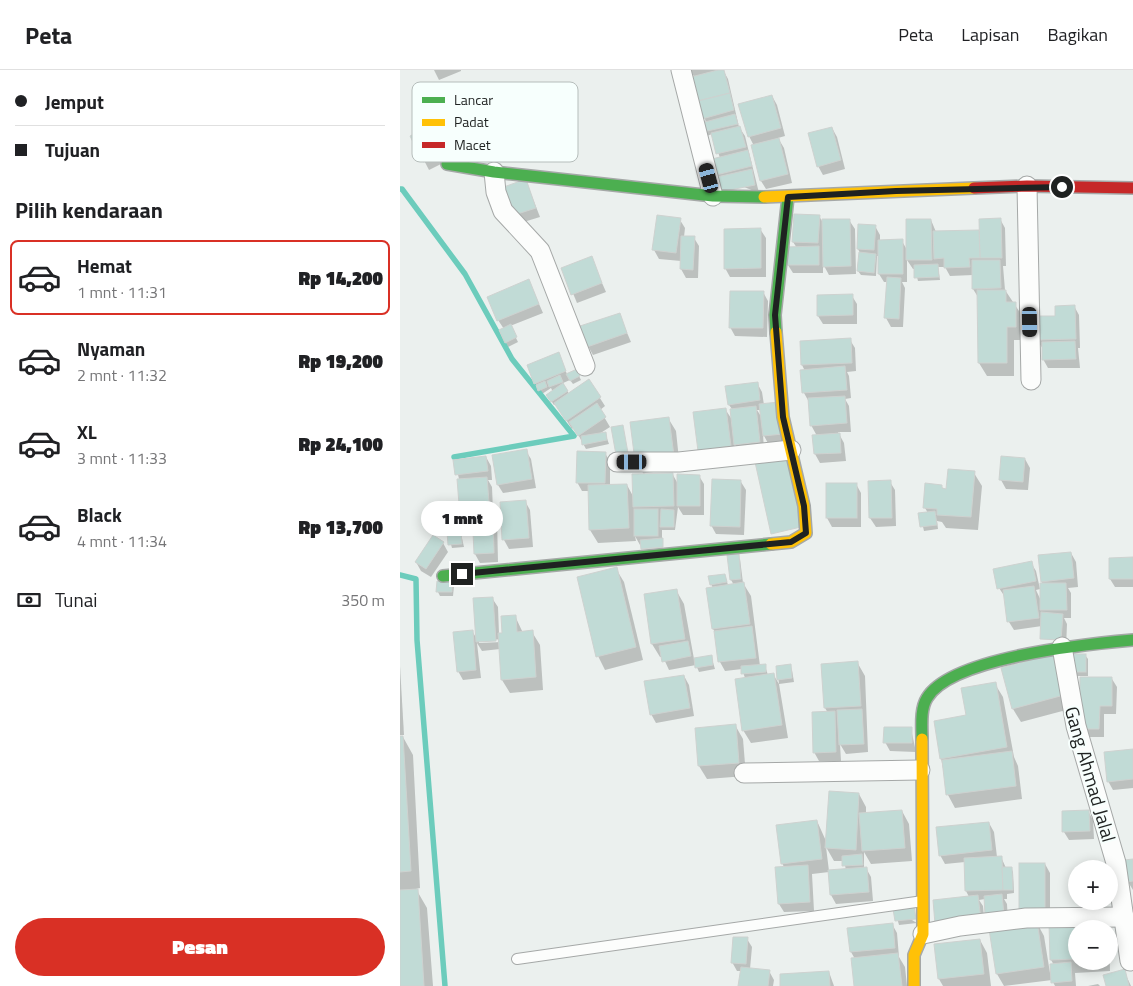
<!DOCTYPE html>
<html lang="id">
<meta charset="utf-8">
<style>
body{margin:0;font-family:"Titillium Web",sans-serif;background:#f2f2f2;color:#202124;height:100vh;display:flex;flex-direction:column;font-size:19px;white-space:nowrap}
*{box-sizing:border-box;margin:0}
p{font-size:16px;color:#757577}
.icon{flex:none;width:28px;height:28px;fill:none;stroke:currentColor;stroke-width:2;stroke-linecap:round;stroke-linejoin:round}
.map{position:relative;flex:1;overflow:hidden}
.side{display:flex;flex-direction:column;background:#fff;width:400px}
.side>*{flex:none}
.banner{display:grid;align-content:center;height:110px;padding:0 15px;background:#fff}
.tools{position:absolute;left:668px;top:790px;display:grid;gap:10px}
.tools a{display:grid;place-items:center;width:50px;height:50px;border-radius:50%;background:#fff;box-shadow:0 2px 12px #0003;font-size:25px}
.end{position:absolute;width:22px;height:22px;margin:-11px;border:6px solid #1f2221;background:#fff;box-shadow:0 0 0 2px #fff}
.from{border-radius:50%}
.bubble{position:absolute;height:35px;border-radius:18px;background:#fff;box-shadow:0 2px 12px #0003;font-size:16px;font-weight:800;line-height:35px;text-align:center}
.car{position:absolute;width:15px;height:30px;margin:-15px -8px;border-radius:6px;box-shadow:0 0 4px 1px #0007;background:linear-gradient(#222 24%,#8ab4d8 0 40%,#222 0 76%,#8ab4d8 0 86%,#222 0)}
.banner b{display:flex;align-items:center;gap:18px;height:48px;font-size:19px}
.banner b+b{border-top:1px solid #e0e0e0}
.banner i{width:12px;height:12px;background:#202124}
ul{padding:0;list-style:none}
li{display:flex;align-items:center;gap:15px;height:75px;margin:0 10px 8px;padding:0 5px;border:2px solid transparent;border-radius:8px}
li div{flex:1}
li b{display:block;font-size:19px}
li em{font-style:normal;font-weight:800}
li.current{border-color:#d93025}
li>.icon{width:45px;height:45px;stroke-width:1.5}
h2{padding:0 15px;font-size:22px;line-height:60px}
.pay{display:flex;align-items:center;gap:12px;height:55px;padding:0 15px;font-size:19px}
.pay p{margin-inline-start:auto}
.cta{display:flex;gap:10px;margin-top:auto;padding:10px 15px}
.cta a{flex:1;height:58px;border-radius:30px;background:#d93025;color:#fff;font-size:20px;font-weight:800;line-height:58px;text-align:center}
header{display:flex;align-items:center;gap:30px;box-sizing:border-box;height:70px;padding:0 25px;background:#fff;border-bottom:1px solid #e0e0e0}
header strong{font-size:24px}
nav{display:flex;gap:28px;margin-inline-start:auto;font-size:18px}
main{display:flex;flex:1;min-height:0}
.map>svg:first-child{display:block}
.shadow{fill:#0003;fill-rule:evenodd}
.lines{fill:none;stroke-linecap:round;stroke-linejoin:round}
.stream{stroke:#6cccbc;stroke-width:5.5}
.building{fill:#c1dbd6;stroke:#ced2d0}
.lane-casing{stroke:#a5a8a7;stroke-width:12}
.street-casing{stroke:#a5a8a7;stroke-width:21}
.fast-casing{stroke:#a5a8a7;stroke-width:14}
.slow-casing{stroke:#a5a8a7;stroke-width:14}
.jam-casing{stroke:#a5a8a7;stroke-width:14}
.lane{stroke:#fcfdfc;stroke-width:10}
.street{stroke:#fcfdfc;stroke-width:19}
.fast{stroke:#4caf50;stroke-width:11}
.slow{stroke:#ffc107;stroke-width:11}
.jam{stroke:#c62828;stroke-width:11}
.route{stroke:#1f2221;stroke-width:6}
.labels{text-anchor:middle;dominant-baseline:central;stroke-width:4;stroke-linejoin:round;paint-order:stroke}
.street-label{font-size:19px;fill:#1f2221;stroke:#f7fffd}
.key{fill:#f7fffd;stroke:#b6bdbb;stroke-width:1}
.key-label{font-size:14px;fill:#1f2221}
</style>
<header>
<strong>Peta</strong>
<nav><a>Peta</a><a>Lapisan</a><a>Bagikan</a></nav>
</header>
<main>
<section class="side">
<div class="banner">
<b><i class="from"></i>Jemput</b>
<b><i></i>Tujuan</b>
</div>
<h2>Pilih kendaraan</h2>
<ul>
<li class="current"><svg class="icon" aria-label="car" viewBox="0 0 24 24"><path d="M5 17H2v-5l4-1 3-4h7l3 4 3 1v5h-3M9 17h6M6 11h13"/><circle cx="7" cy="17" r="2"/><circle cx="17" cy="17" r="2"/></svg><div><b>Hemat</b><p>1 mnt · 11:31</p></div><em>Rp 14,200</em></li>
<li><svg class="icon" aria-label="car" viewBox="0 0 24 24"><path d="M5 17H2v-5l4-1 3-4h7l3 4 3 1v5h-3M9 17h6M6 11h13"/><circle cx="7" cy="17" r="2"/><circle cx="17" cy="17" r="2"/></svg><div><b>Nyaman</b><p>2 mnt · 11:32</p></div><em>Rp 19,200</em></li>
<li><svg class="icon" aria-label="car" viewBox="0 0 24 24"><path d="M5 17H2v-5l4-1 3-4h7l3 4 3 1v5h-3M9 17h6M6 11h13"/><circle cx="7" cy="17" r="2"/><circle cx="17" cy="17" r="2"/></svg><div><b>XL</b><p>3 mnt · 11:33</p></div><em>Rp 24,100</em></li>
<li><svg class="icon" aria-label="car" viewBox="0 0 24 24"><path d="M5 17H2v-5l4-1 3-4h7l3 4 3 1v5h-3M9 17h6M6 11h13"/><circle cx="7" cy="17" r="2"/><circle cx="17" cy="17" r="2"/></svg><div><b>Black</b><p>4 mnt · 11:34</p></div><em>Rp 13,700</em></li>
</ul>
<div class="pay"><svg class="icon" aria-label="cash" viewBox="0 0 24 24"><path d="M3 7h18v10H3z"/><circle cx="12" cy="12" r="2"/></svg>Tunai<p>350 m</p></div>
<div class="cta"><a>Pesan</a></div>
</section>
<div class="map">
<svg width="733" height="916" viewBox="0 0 733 916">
<rect width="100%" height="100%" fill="#ebf0ee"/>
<g class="shadow">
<polygon points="34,0 61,0 61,1 39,10"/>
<polygon points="290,0 323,0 328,9 339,57 345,66 359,123 319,107 317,104 320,88 312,64 307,66 305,62 306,53 295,8"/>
<polygon points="372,26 377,35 385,66 378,68 384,78 392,113 366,119 361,111 354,76 349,66"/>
<polygon points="432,58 437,67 445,99 423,105 418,96"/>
<polygon points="37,65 49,90 29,100 12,67"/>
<polygon points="126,111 140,147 117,154 112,146"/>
<polygon points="419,146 422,151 449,150 455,159 456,204 429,205 423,194 423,203 393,203 388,195 397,178 393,172"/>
<polygon points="600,149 605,158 606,196 603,196 605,220 623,247 623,270 614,270 614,306 587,306 579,293 578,227 573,219 573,205 550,206 545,197 538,197 540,210 518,211 515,199 513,199 507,190 507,212 502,212 505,218 503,257 491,257 486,248 487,212 484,212 479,204 479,186 477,186 476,206 461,205 458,201 460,183 458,179 475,156 480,165 480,171 502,171 507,180 531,150 536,162 581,161"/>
<polygon points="280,150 285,158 284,167 294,168 299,176 298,208 286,208 281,199 281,191 259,189 254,180"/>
<polygon points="360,159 366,168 366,207 330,207 325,198"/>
<polygon points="191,188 206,222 177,233 163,199"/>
<polygon points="133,220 143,243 110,256 118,272 108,277 100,261 104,259 98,250"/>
<polygon points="363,222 368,231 367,267 335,266 330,257"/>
<polygon points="452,226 457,234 457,254 423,254 418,246"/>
<polygon points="674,236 679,245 680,278 678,278 680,298 648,298 643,289 643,279 637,270 656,247"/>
<polygon points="219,244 231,272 193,285 188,276"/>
<polygon points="450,270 455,278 456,301 447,302 449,306 451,328 445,329 449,336 451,362 438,362 444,373 446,391 420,393 415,384 417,366 411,355 409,332 404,323 405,301 402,295 401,272"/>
<polygon points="158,284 167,304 178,304 181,310 173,314 170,310 163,313 169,324 189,311 205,336 200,340 210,357 199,364 205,363 209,374 186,379 174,357 172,359 156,334 154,335 150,329 153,322 151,318 142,324 135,313"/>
<path d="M357 313 362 322 364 335 387 373 369 375 363 364 364 380 340 383 334 372 335 385 304 389 325 339 333 351 332 339 329 335ZM357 340H361L362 348Z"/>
<polygon points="268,348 276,361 280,399 245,403 245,405 273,405 278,414 299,406 304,414 304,445 283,445 278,437 275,460 262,460 262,470 240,475 235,466 236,471 198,473 190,460 189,421 182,421 177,412 205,383 210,392 210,416 227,415 234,428 244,405 236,390"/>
<polygon points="126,381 131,389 136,418 103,423 98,415"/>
<polygon points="86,387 91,396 92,410 88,410 92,417 93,441 97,448 98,492 80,493 75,484 73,441 67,442 70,448 71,464 61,464 64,477 52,478 48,464 46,465 41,456 63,439 60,433 59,409 55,391"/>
<polygon points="625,389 630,398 628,420 606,419 601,410"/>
<polygon points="574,403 582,416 578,460 546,458 542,452 537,451 538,459 524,461 520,444 528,443 525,438 541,416 544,420 548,420"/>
<polygon points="341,412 346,420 344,465 316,464 311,455"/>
<polygon points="470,412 490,412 495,420 496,456 476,457 470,448"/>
<polygon points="428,414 456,414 461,423 461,457 432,457 427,448"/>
<polygon points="125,431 130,440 133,477 109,479 104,470"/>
<polygon points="43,473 48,482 31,507 21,501 16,492"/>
<polygon points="671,483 676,492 678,517 668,518 671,523 671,548 664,548 667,554 666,578 642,556 614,560 609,552 605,527 599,518 631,493 636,501 640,519 636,520 642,533 642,511"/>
<polygon points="329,486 340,489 343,513 351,526 360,596 365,596 368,605 373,604 379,614 377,597 390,596 392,600 394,612 379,614 388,668 351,673 343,660 345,608 342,599 325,601 320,592 316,564 313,559 313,518 311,514 325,505 328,515 334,515 331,510"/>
<polygon points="733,489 733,517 715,517 710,509"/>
<polygon points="216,499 224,512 243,590 205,600 198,586"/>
<polygon points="54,516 53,526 40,526 38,522"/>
<polygon points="276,520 284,534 294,589 311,586 315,599 299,602 296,595 269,600 263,587 260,587 252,574"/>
<path d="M92 528 98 537 99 564H104L115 546 123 563 132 562 140 575 143 620 110 623 102 610 100 579 82 581 77 573 81 608 63 610 58 601 72 561 77 569ZM102 569V572L79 573V571Z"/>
<polygon points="685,585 688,589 688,606 675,606 672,602"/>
<polygon points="652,586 670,639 621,652 613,639"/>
<polygon points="457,592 465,606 468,682 446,684 440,674 441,691 419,691 414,682 428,643 425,638 423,595"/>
<polygon points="0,596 4,665 0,665"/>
<polygon points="284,606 289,615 294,646 256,653 251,644"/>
<polygon points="712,609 717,617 716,644 704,644 704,667 685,667 680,658"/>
<polygon points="595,614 603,627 614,687 618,696 622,729 555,738 548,725 541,688 567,646"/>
<polygon points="335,655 343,669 346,706 307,709 299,696 296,659"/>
<polygon points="511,659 516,682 490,681 485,672"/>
<polygon points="3,667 13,685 20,818 16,819 27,838 33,916 0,916 0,668"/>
<polygon points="733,681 733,718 713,720 708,711"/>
<path d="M459 724 466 737V744L502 741 509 754 512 791 471 794 464 782V798H466L471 807 473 831 436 834 431 825 429 802 412 804 414 841 384 842 379 834 384 797 382 793 417 751 426 771ZM426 777 434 791H444L446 800 429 801Z"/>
<polygon points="688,741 693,750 694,769 669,770 664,762"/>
<polygon points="589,753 594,762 597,787 601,787 606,798 611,798 613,802 614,823 607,824 607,829 604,829 607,834 608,853 585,829 579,830 583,836 585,858 566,821 565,792 545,794 540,785"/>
<polygon points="733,790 733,820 728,812"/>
<polygon points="645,794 650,803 650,849 625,849"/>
<polygon points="495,840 517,853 499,855"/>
<polygon points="701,852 705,859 676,859 676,891 709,891 709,866 710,901 675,903 676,916 655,916 652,910 604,916 597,904 591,860 637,853 644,866 650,903 654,895 651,890 650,854"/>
<polygon points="492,854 497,863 499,887 505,897 507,916 455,916 455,889 451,882 449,859"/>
<polygon points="347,869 352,877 350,899 369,901 374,910 373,916 340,916 341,901 337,901 332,892"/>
<polygon points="580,870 587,883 591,916 543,916 539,909 535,875"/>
<polygon points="724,901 731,916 707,916"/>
<polygon points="429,902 434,916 382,916"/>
<polygon points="698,914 700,916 688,916"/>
</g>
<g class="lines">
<g class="stream">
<polyline points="0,119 2,119 65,204 112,289 174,366 54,387"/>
<polyline points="0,505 16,509 17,570 45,916"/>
</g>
</g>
<g class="building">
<polygon points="318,0 324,0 330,23 298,31 291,7"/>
<polygon points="330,23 334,40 302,49 298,31"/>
<polygon points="372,25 381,58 348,67 338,34"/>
<polygon points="335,44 338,54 303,62 301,53"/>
<polygon points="32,55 45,81 23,92 10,66"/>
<polygon points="340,56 346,77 316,84 311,63"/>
<polygon points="432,57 441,90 417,97 408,63"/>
<polygon points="379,68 388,104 360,111 351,75"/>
<polygon points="348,80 352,96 316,105 312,89"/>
<polygon points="352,99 355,115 320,122 317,107"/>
<polygon points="126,109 136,138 111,146 101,118"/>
<polygon points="394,144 420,145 418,173 392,172"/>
<polygon points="257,145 281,148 276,183 252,180"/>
<polygon points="601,148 602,188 580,188 579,149"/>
<polygon points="422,149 450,149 451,196 423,197"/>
<polygon points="506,149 531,149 532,190 506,190"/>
<polygon points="458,154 476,155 474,180 457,179"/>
<polygon points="361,158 361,198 324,199 324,159"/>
<polygon points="579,160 580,188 569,188 570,197 544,198 544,188 534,189 533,161"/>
<polygon points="281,166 295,166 293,200 280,199"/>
<polygon points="503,169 503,204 478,204 478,170"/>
<polygon points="419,176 419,195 386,195 386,177"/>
<polygon points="459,182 476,184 474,203 457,201"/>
<polygon points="192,186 202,213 171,225 161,198"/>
<polygon points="572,190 600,190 601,218 572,219"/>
<polygon points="538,194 539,207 514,208 514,195"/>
<polygon points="487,207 501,208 499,249 484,248"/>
<polygon points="129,209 139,234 97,251 87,227"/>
<polygon points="577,220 606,220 606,232 616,232 616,257 607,257 607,293 578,293"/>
<polygon points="330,221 364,221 363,258 329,258"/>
<polygon points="453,224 453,245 417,246 417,225"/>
<polygon points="675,235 676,269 636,270 635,246 655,246 655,236"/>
<polygon points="220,243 227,263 187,277 180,256"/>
<polygon points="111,254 117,267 105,273 99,260"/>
<polygon points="451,268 452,293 401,295 400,271"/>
<polygon points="675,271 676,289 642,290 642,272"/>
<polygon points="159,282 166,301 134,314 127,295"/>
<polygon points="445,296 447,320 402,323 400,300"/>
<polygon points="177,299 180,306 170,311 166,304"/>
<polygon points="160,305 163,312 149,317 147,311"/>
<polygon points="189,309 201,327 166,351 154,333"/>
<polygon points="145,311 147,317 138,321 136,315"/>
<polygon points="358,312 360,330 328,335 325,316"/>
<polygon points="163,313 168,321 151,332 146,325"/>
<polygon points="445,326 447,353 410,356 408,328"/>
<polygon points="379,332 383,364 363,366 359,334"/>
<polygon points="197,333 206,347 178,366 169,352"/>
<polygon points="356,336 360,372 334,375 330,339"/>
<polygon points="326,338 331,376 298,381 293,342"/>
<polygon points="269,347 274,386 235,391 230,352"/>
<polygon points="223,355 228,383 216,385 211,357"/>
<polygon points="206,362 207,370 182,375 181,366"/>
<polygon points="440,363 441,383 414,384 412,365"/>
<polygon points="127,379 132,409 97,415 92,385"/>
<polygon points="177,381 206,382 205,413 176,413"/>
<polygon points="388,384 405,456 371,464 355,392"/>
<polygon points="86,386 88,401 55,405 53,390"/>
<polygon points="601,386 625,388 623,412 599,410"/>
<polygon points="548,399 575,401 571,447 537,445 537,439 523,438 525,413 542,415 542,418 546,419"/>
<polygon points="273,403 274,436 233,437 232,404"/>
<polygon points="277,404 300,405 300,436 277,436"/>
<polygon points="87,407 89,432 59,434 57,409"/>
<polygon points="312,409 341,410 340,457 310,456"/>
<polygon points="491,410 492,448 469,448 468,411"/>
<rect x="426" y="413" width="31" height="35"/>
<polygon points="227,414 229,458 189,460 188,415"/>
<polygon points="126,430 129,468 102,470 100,432"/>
<polygon points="65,437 66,455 40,456 39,439"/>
<polygon points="93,438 94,483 74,484 72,439"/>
<rect x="234" y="439" width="24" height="27"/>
<polygon points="261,439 274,440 274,457 260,457"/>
<polygon points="535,441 537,455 520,457 518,443"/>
<polygon points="61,461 62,474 48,475 47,462"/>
<polygon points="33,465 44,472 26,499 15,492"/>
<polygon points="263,468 263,477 241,479 240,470"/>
<polygon points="671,482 674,508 641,512 638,485"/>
<polygon points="339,484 341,509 330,510 327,485"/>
<polygon points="733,487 733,509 709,509 709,488"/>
<polygon points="632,491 636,511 597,519 593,499"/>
<polygon points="217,497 236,577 196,587 177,507"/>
<polygon points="325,504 327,512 310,515 308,506"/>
<polygon points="37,511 52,511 52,522 36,522"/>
<polygon points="344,512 350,554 312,559 306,518"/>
<polygon points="640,513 666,513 667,540 640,540"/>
<polygon points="634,516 639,548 607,552 603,520"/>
<polygon points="277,519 285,569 251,574 244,524"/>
<polygon points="93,527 96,571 76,572 73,528"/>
<polygon points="641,542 663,544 661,570 640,569"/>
<polygon points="116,545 117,562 133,560 136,607 101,610 98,563 102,563 101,546"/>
<polygon points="352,556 356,588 318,592 314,561"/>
<polygon points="73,560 76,600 57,602 53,562"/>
<polygon points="288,571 291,586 262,592 259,576"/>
<polygon points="653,584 664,625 612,639 601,598"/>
<rect x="671" y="584" width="15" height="18"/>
<polygon points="312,585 313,595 295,598 294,588"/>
<polygon points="458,591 461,636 424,638 421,594"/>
<polygon points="366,594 366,602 341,604 341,596"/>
<polygon points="391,594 392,608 377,610 376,596"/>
<polygon points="374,603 382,655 342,661 335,609"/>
<polygon points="284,605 290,638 250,645 244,611"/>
<polygon points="680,607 712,607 712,636 700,636 699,659 679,659"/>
<polygon points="596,612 607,677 540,689 534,651 566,645 561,618"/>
<polygon points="462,639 464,674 439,675 437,640"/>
<polygon points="435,641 436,682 413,683 412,642"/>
<polygon points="336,654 339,693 298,696 295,658"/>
<polygon points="484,657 512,657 512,673 483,673"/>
<polygon points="0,666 3,666 11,801 0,802"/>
<polygon points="733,679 733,709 707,712 704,682"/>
<polygon points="612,681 616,716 546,725 542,690"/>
<polygon points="429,721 459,723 456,780 425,778"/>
<polygon points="502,740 505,778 462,781 459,743"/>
<polygon points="689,740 690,761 662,762 662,741"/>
<polygon points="417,750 422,789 381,794 376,755"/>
<polygon points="589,752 592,780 539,786 536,757"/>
<polygon points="462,784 463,795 442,796 442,786"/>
<polygon points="602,786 603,820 565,821 564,788"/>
<polygon points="733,789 733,811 726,812 724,790"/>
<rect x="619" y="793" width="26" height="48"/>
<polygon points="408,795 410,832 378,834 375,797"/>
<polygon points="467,797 469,822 430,825 428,800"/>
<polygon points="602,797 612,797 613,820 603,820"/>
<polygon points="18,819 24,916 0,916 0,820"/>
<polygon points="602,824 604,845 585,846 584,826"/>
<polygon points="578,825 581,850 535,854 533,830"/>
<polygon points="514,836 516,849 495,851 493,839"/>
<polygon points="637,851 644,897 596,904 589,859"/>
<polygon points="702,851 702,859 676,859 676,889 650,890 649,853"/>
<polygon points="493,853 495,878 450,882 447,858"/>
<polygon points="333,867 348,867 346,894 331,893"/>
<polygon points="580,869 584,904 538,909 534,874"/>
<polygon points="498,883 502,916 454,916 451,888"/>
<polygon points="671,892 672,911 651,913 650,894"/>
<polygon points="341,897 370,900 368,916 338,916"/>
<polygon points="725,899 729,916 706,916 703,905"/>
<polygon points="429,901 430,916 380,916 380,904"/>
</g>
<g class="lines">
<g class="lane-casing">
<polyline id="lane" points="117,889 523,831"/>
</g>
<g class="street-casing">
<g id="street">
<polyline points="281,0 313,126"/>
<polyline points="94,102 96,122 103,141 140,181 185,296"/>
<polyline points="627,116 631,310"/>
<polyline points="217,392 279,392 391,380"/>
<polyline points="662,577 676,656 716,793 730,891"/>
<polyline points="344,703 520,700"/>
<polyline points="523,864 560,856 626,848 724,847"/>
</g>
</g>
<g class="fast-casing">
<g id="fast">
<polyline points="47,94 94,102 313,126 364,127"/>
<polyline points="376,262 375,245 388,127"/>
<polyline points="43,506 371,474"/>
<path d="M522 669C522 657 520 639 527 628 551 587 688 574 733 570"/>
</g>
</g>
<g class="slow-casing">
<g id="slow">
<polyline points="364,127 574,118"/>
<polyline points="371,474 391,472 406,463 404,436 383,347 376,262"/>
<polyline points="514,916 514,885 523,864 522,669"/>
</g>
</g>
<g class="jam-casing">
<polyline id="jam" points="574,118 627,116 733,118"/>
</g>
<use href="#lane" class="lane"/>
<use href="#street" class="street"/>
<use href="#fast" class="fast"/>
<use href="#slow" class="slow"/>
<use href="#jam" class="jam"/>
</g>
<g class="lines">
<polyline class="route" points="62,504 391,472 406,463 404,436 383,347 375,245 388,127 496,121 662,117"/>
</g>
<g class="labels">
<g class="street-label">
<text transform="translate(691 704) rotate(74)">Gang Ahmad Jalal</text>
</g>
</g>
<rect x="12" y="12" width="166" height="80" rx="8" class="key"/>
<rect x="22" y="27" width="23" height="6" fill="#4caf50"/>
<rect x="22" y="49" width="23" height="7" fill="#ffc107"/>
<rect x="22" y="72" width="23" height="6" fill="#c62828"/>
<g class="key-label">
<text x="54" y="35">Lancar</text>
<text x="54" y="57">Padat</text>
<text x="54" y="80">Macet</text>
</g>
</svg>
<div class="tools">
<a>+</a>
<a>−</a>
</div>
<i class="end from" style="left:662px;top:117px"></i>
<i class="end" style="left:62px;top:504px"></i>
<div class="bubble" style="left:21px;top:431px;width:82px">1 mnt</div>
<i class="car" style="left:309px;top:108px;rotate:345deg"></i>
<i class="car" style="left:630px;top:252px;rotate:179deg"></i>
<i class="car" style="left:232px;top:392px;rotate:270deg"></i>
</div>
</main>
